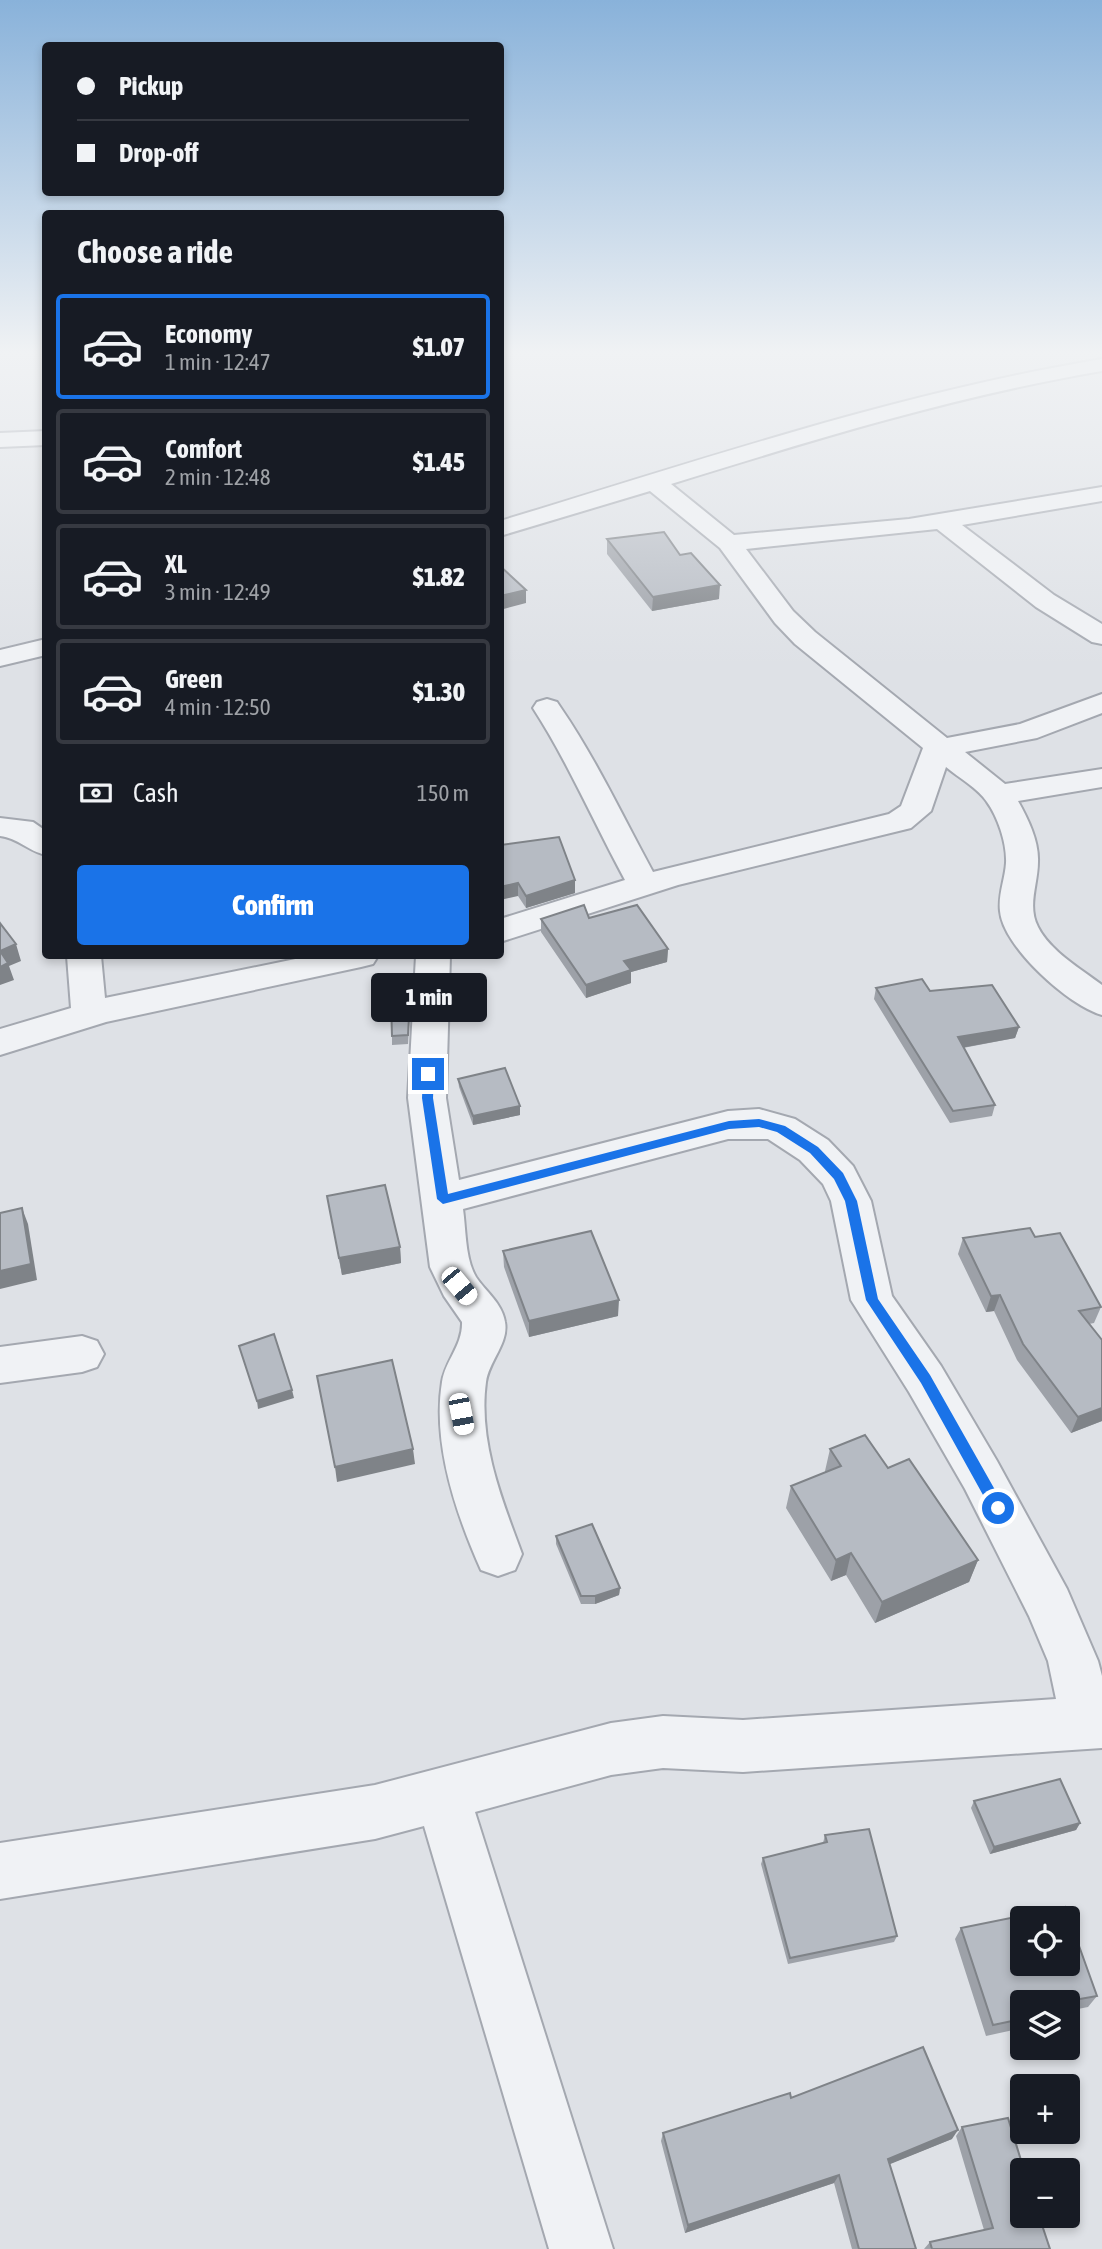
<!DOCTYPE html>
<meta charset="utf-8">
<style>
body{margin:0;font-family:"Asap Condensed",sans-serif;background:#242831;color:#f1f3f6;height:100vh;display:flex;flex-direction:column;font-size:26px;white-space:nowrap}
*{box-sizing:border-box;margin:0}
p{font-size:23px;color:#9ea1a6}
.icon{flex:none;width:38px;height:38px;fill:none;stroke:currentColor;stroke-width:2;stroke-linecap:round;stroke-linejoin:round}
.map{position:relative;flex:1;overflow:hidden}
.panel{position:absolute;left:42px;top:210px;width:462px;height:749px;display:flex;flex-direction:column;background:#171b24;border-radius:7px;box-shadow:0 4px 10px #0003}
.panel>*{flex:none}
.hud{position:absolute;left:42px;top:42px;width:462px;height:154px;border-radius:7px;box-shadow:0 4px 10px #0003;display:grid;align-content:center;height:154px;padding:0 35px;background:#171b24}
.tools{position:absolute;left:1010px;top:1906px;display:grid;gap:14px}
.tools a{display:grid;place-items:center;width:70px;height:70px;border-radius:7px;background:#171b24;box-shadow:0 4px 10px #0003;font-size:35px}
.end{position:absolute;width:32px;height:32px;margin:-16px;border:9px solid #1a73e8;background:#fff;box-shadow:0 0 0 4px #fff}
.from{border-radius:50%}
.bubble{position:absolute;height:49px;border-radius:7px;background:#171b24;box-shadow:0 4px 10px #0003;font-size:23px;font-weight:800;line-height:49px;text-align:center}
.car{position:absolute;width:21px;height:42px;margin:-21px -10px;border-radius:9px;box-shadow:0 0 5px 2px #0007;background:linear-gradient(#fff 24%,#345 0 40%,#fff 0 76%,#345 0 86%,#fff 0)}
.hud b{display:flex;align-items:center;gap:24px;height:66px;font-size:26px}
.hud b+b{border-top:2px solid #363941}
.hud i{width:18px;height:18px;background:#f1f3f6}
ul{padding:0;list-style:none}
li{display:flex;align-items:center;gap:21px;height:105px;margin:0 14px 10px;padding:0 21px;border:4px solid #363941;border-radius:7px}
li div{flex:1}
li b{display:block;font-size:26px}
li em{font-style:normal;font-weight:800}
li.active{border-color:#1a73e8}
li>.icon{width:63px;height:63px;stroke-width:1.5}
h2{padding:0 35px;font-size:32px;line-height:84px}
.pay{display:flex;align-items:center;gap:18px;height:77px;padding:0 35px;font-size:26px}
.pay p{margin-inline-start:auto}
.button{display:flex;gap:14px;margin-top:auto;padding:14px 35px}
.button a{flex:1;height:80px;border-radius:7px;background:#1a73e8;color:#fff;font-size:28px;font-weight:800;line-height:80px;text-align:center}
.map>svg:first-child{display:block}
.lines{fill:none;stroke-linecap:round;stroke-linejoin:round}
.minor-casing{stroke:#a4a8b0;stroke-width:4}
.minor{fill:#f0f2f5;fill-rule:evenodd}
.wall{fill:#9da1a8}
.shaded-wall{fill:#7f8388}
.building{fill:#b6bbc3;stroke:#7f8388;stroke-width:2;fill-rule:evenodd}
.route{fill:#1a73e8}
</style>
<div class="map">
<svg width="1102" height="2249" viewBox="0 0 1102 2249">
<rect width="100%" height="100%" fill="#dee1e6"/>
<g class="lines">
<g class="minor-casing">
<g id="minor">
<path d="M1102 359V371C955 396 813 440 671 484L734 535 909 519 1102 487V501L962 525 1054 595 1102 624V644L1092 642 1036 607 937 529 746 549 793 611 815 632 947 738 1020 724 1102 694V713L1037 738 965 752 1005 784 1102 769V787L1018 801C1028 819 1039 841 1038 862 1038 884 1027 906 1038 927 1050 951 1081 969 1102 985V1015C1069 1006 1003 947 1000 911 998 895 1005 879 1006 863 1007 844 998 817 987 802 978 788 959 778 946 767L931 811 911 828 678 885 500 942V919L625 880C594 823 568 762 533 708L537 702 547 699 557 702 561 708C596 759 623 817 653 872L889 814 901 806 923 748 795 644 775 623 720 548 650 491 500 536V521C699 461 897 393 1102 359Z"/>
<polygon points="46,431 46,445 0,447 0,433"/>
<polygon points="46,639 46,655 0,666 0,650"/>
<path d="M0 818 33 822 46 831V855C28 851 18 838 0 836Z"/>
<polygon points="67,956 101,956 105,998 310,956 378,956 373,964 361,967 106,1022 0,1055 0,1029 71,1008"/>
<path d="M416 956H450L446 1098 459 1180 728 1111 759 1109 795 1119 828 1140 853 1166 871 1201 892 1296 941 1366 997 1461 1067 1589 1098 1661 1102 1676V1748L743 1772 663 1768 611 1775 475 1812 613 2249H549L424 1826 375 1839 0 1899V1843L375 1785 611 1723 663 1716 743 1720 1056 1699 1048 1661 1029 1616 965 1489 909 1392 851 1300 831 1201 823 1184 800 1160 768 1139H728L463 1209C466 1229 465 1259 476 1277 486 1292 502 1303 505 1322 509 1343 489 1361 486 1382 478 1441 502 1500 522 1554L515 1570 498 1576 481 1570C456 1514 432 1444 442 1382 445 1361 463 1345 462 1322L444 1296 430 1267 408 1098Z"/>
<polygon points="82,1336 97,1341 104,1354 97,1367 82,1372 0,1383 0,1347"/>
</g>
</g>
<use href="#minor" class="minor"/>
</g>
<g class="wall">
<polygon points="607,539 680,555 719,599 652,611 607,554"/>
<polygon points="500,845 575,893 526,908 518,896"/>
<polygon points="589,918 668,949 667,962 631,972 631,983 586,998 541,932 541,919"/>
<polygon points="876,988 930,991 1019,1027 1015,1038 963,1048 995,1105 992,1116 950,1123 874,999"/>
<polygon points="410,1008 408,1044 392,1045 392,1036"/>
<polygon points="458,1079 520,1106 520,1115 473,1125 459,1087"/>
<polygon points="327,1196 400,1247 401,1263 342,1275"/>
<polygon points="1035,1237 1101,1307 1094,1323 1089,1324 1102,1340 1102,1421 1071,1433 1017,1360 994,1311 986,1312 958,1254 963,1238"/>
<polygon points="503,1251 618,1316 529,1337 504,1267"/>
<polygon points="830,1449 888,1468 978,1560 969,1582 875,1623 846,1575 831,1581 786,1508 791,1486 825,1472 825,1471"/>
<polygon points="556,1536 620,1588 619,1595 595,1604 581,1604 556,1544"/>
<polygon points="974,1801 1080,1823 1076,1830 990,1854 971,1808"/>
<polygon points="825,1835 897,1936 894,1942 788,1964 761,1864 763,1858 823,1843"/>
<polygon points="961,1928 1097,1996 1088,2007 1068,2011 1068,2002 1022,2002 1022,2028 986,2036 955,1939"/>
<polygon points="791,2098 952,2139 889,2164 916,2249 852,2249 834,2183 685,2233 661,2141 663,2133"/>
<polygon points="962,2127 1050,2249 924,2249 930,2242 984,2230 956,2136"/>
</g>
<g class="shaded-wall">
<polygon points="720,585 719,599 652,611 653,597"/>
<polygon points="526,590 526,603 500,610 500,596"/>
<polygon points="575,880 575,893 526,908 526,896"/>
<polygon points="518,883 518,896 500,900 500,887"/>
<polygon points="16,944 21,961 9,966 14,980 0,985 0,951"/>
<polygon points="668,949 667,962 631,972 631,983 586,998 586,985 624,961"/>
<polygon points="1019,1027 1015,1038 955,1049 958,1037"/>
<polygon points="520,1106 520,1115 473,1125 473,1116"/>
<polygon points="22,1208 28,1224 37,1280 0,1289 0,1271"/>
<polygon points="400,1247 401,1263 342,1275 339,1258"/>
<polygon points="1000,1295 994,1311 986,1312 991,1296"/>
<polygon points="619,1300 618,1316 529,1337 529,1321"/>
<polygon points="292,1390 294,1398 258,1409 257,1401"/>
<polygon points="1102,1408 1102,1421 1071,1433 1078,1417"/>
<polygon points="413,1449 415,1464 337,1482 335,1467"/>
<polygon points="851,1553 846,1575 831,1581 836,1560"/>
<polygon points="978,1560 969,1582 875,1623 882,1602"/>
<polygon points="620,1588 619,1595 595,1604 595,1596"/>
<polygon points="1080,1823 1076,1830 990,1854 994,1847"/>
<polygon points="958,2130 952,2139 883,2167 888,2159"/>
<polygon points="839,2175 834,2183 685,2233 688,2225"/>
</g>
<g class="building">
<polygon points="664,532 680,555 691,553 720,585 653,597 607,539"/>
<polygon points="500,566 526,590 500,596"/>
<polygon points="559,837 575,880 526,896 518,883 500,887 500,845"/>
<polygon points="584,905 589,918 637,905 668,949 624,961 631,970 586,985 541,919"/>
<polygon points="0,923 16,944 0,951"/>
<polygon points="0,951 8,963 0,967"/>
<polygon points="922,979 930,991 992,985 1019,1027 958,1037 995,1105 953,1111 876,988"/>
<polygon points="410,999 408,1035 392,1036 391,1001"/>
<polygon points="505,1068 520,1106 473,1116 458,1079"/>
<polygon points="385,1185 400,1247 339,1258 327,1196"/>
<polygon points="22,1208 31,1264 0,1271 0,1213"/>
<polygon points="1030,1228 1035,1237 1060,1233 1101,1307 1079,1311 1102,1340 1102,1408 1078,1417 1023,1344 1000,1295 991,1296 963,1238"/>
<polygon points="591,1231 619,1300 529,1321 503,1251"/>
<polygon points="274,1334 292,1390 257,1401 239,1346"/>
<polygon points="392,1360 413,1449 335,1467 317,1376"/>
<polygon points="865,1435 888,1468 909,1459 978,1560 882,1602 851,1553 836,1560 791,1486 841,1466 830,1449"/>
<polygon points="592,1524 620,1588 595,1596 581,1596 556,1536"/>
<polygon points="1060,1779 1080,1823 994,1847 974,1801"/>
<polygon points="869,1829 897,1936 790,1958 763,1858 827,1842 825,1835"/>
<path d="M1065 1907 1097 1996 1063 2002H1022V2019L993 2025 961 1928ZM1022 1918H1068V1964H1022Z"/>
<polygon points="923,2047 958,2130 888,2159 916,2249 859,2249 839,2175 688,2225 663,2133 790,2093 791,2098"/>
<polygon points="1008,2118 1024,2170 1022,2170 1022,2216 1039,2216 1050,2249 932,2249 930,2242 993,2228 962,2127"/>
</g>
<linearGradient id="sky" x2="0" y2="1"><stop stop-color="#89b2da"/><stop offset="0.53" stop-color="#f0f2f4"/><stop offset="1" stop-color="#f0f2f4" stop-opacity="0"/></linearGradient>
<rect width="1102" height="666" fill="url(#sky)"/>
<polygon class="route" points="428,1070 434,1074 433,1098 448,1194 729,1121 759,1119 785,1126 818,1147 843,1173 857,1201 878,1299 930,1375 1003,1504 1003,1513 993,1513 921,1383 866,1300 845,1201 834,1179 810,1153 777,1132 759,1127 729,1129 443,1204 437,1199 422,1098 423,1074"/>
</svg>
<div class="tools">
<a><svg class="icon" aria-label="locate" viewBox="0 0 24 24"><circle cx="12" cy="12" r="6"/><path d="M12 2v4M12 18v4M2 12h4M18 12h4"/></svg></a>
<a><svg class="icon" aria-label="layers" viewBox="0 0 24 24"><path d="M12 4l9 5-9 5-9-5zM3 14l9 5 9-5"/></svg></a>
<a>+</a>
<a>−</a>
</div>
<i class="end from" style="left:998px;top:1508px"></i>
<i class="end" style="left:428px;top:1074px"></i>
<div class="bubble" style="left:371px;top:973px;width:116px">1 min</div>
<i class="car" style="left:459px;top:1286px;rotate:140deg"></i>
<i class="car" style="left:461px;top:1414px;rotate:169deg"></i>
<div class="hud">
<b><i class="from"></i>Pickup</b>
<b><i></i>Drop-off</b>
</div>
<section class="panel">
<h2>Choose a ride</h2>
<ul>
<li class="active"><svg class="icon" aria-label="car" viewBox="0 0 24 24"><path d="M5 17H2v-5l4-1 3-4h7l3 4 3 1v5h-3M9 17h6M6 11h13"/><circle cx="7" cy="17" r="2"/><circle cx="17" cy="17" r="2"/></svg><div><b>Economy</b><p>1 min · 12:47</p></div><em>$1.07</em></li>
<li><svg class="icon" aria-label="car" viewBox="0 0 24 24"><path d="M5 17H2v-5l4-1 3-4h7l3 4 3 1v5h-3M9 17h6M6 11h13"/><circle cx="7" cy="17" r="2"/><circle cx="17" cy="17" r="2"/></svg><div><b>Comfort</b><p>2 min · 12:48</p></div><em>$1.45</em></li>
<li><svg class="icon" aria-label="car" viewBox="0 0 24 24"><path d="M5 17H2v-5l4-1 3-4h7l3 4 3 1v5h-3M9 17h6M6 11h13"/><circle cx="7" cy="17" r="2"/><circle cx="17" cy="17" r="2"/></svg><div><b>XL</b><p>3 min · 12:49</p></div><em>$1.82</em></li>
<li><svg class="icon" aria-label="car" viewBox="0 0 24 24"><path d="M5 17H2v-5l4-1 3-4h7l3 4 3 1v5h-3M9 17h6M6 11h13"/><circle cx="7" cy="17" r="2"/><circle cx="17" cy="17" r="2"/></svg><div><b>Green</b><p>4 min · 12:50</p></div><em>$1.30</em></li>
</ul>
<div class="pay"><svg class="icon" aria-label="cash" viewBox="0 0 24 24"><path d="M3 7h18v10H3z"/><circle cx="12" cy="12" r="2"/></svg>Cash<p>150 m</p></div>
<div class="button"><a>Confirm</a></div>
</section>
</div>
